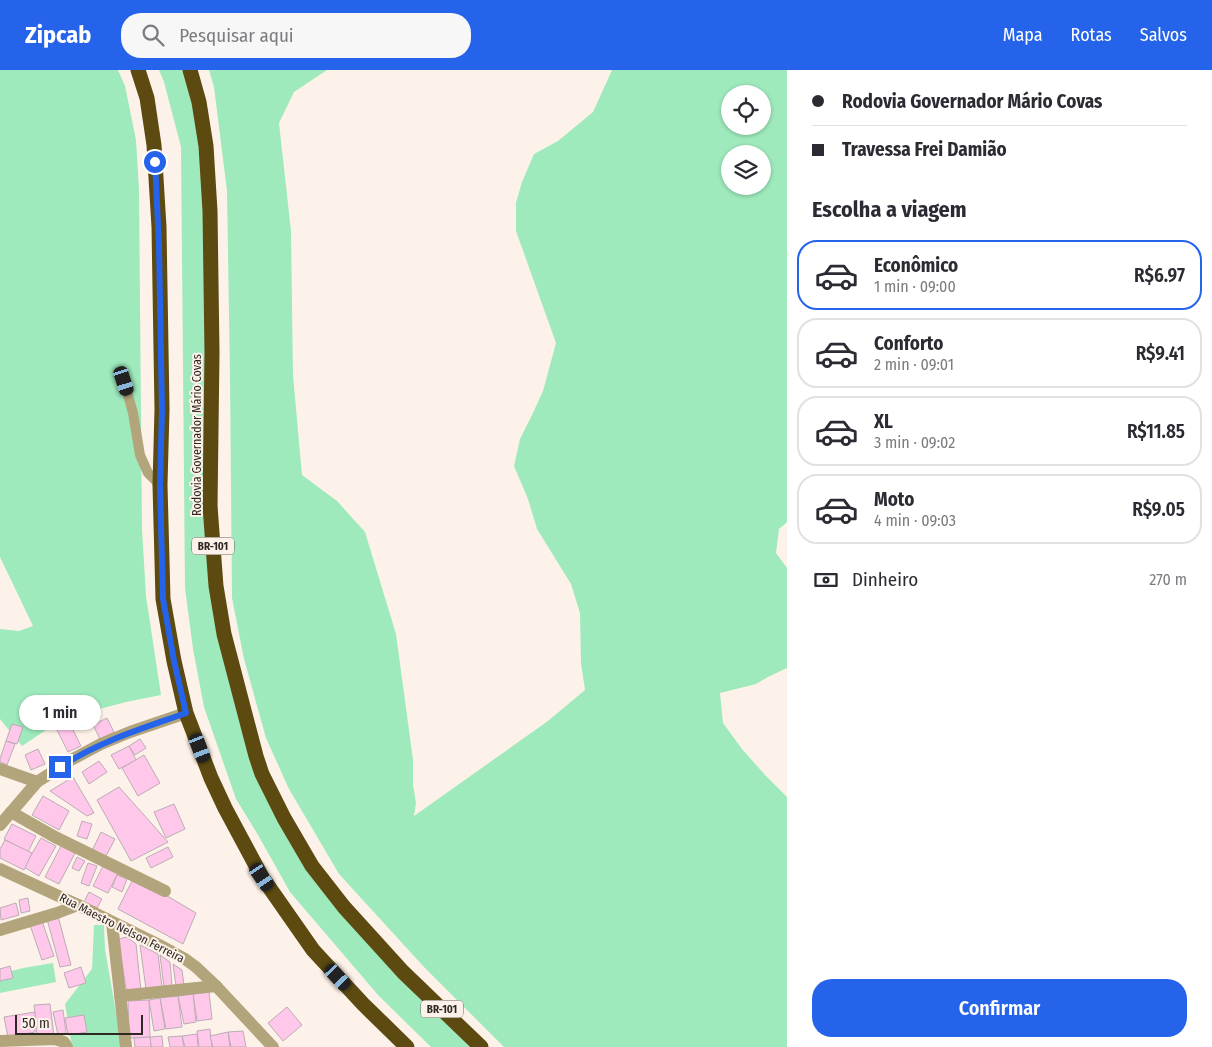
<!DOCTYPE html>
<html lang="pt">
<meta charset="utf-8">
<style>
body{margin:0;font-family:"Fira Sans Condensed",sans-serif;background:#f7f7f7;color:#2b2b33;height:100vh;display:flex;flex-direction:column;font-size:19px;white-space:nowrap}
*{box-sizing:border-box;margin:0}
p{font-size:16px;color:#7c7c81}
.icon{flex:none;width:28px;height:28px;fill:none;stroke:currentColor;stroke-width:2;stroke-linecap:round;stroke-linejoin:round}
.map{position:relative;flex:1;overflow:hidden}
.sheet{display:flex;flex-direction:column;background:#fff;width:425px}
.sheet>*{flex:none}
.hud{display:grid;align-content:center;height:110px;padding:0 25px;background:#fff}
.tools{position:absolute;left:721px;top:15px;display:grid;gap:10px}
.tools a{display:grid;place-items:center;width:50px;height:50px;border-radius:50%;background:#fff;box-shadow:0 1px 4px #0004;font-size:25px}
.scale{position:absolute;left:15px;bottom:12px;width:128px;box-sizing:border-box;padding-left:5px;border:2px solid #2d2824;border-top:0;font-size:14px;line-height:18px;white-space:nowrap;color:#2d2824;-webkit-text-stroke:4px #fdf2e9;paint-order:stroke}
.end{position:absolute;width:22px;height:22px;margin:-11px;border:6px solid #2563eb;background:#fff;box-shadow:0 0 0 2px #fff}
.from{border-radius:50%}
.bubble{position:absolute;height:35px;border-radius:18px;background:#fff;box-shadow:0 1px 4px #0004;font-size:16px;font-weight:600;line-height:35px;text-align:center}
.car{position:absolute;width:15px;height:30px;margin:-15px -8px;border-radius:6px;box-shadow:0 0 4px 1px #0007;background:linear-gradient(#222 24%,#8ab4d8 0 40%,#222 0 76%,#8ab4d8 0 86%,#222 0)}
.hud b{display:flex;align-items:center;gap:18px;height:48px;font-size:19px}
.hud b+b{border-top:1px solid #e1e1e2}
.hud i{width:12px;height:12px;background:#2b2b33}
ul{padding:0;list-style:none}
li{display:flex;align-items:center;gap:15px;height:70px;margin:0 10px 8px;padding:0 15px;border:2px solid #e1e1e2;border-radius:20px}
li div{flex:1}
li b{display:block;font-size:19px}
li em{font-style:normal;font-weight:600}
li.selected{border-color:#2563eb}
li>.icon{width:45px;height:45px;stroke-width:1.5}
h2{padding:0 25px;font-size:22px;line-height:60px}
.pay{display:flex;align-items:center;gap:12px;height:55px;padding:0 25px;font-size:19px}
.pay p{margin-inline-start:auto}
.button{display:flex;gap:10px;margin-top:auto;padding:10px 25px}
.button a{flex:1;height:58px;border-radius:20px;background:#2563eb;color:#fff;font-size:20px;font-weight:600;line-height:58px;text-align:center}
header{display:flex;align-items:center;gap:30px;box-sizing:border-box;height:70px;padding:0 25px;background:#2563eb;color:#fff}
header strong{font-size:24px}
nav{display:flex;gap:28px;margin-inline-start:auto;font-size:18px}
.search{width:350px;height:45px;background:#f7f7f7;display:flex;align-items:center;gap:12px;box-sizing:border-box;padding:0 18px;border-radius:20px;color:#7c7c81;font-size:19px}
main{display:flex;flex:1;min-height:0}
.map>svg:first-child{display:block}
.green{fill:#9eeabc;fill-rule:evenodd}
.building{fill:#ffc8ea;stroke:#bbacb5}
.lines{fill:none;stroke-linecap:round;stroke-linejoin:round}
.lane{stroke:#b2a47b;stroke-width:10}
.street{stroke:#b2a47b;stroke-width:12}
.highway{stroke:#5c4a11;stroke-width:15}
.route{stroke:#2563eb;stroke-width:6}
.labels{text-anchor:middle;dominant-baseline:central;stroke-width:4;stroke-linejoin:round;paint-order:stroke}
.shield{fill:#fdf2e9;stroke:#6b655f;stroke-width:1}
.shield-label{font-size:11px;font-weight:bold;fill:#2d2824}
.street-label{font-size:12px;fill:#2d2824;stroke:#fdf2e9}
</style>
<header>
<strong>Zipcab</strong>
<div class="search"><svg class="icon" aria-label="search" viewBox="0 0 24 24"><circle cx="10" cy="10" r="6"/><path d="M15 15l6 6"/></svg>Pesquisar aqui</div>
<nav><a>Mapa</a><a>Rotas</a><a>Salvos</a></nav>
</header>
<main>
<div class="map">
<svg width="787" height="977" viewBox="0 0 787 977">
<rect width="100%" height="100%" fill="#fdf2e9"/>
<g class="green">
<polygon points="0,0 118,0 125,16 136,70 139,119 142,459 146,526 161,625 126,632 92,641 71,633 58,633 50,646 49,658 22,676 0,649 0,559 19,561 33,556 0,487"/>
<polygon points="159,0 188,0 197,23 213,308 223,585 282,758 471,977 431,977 378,925 290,822 258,765 236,729 204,637 193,579 185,518 181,77 164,12"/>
<path d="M209 0H327L294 22 279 53 291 161 293 305 302 405 337 431 365 462 396 564 413 690V715L416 733 414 746 548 651 585 620 581 593 580 543 571 514 537 459 528 429 514 396 520 369 532 345 543 321 556 273 516 161V133L522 112 534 84 558 71 593 42 612 0H787V452L779 459 776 483 787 498V598L768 607 756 614 720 623 723 653 742 679 765 705 787 727V977H504L424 897 339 804 289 719 266 668 244 589 232 528 230 306 227 121 214 17ZM730 24H762V56H730ZM730 84H762V116H730Z"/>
<polygon points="94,855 104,855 105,879 122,977 72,977 65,934 92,899"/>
<polygon points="53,893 56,912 0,923 0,904 23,898"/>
</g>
<g class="building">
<polygon points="107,648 114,662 100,669 93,655"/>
<polygon points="68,650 81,676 68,682 55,656"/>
<polygon points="12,654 23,657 17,674 6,671"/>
<polygon points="140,669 146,678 135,685 129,676"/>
<polygon points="6,671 15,674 7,695 0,692 0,689"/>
<polygon points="129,676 136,690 119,699 111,685"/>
<polygon points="38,679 45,694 31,700 25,685"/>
<polygon points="144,685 160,713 138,726 122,698"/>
<polygon points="99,691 107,702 89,714 82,702"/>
<polygon points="73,707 94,743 87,746 50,721"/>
<polygon points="119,717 168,772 131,791 97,730"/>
<polygon points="43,726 69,741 59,760 32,745"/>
<polygon points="174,734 185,759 166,768 154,742"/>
<polygon points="82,751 92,754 87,769 77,766"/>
<polygon points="12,754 36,766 28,782 4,769"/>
<polygon points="101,762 115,769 105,788 92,781"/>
<polygon points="41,768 56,776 39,806 24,797"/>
<polygon points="5,770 32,783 24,800 0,788 0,779"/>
<polygon points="61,776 75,783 59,814 45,807"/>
<polygon points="168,777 173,787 151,798 146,788"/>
<polygon points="77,787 85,791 79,801 72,798"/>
<polygon points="88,793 97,796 89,816 81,813"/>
<polygon points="103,796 118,803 108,823 93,816"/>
<polygon points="117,805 127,809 122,822 112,817"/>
<polygon points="132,811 164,824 196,843 183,874 118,839"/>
<polygon points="89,822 102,829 97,838 84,832"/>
<polygon points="28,828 30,841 21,843 19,830"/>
<polygon points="16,833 19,845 1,850 0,838"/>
<polygon points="58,846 71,895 60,897 47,849"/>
<polygon points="42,851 54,886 42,890 30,855"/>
<polygon points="127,867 136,874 141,921 126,919 118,869"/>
<polygon points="140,875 158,884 162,917 146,919"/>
<polygon points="160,885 170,892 172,916 164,917"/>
<polygon points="173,894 182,900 184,915 176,916"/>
<polygon points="10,896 13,908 0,911 0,899"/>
<polygon points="81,897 86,913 69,918 64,903"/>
<polygon points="209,922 212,949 197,951 193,924"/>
<polygon points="193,924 196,952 184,954 178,926"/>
<polygon points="178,926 182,957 166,959 160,928"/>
<polygon points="160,928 165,959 154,961 149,930"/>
<polygon points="149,930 150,967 129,968 128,931"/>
<polygon points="50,934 54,966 37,968 34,935"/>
<polygon points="287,937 302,955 283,971 268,953"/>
<polygon points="63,940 66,963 58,965 53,942"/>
<polygon points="35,942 35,962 8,967 4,947"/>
<polygon points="84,945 87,962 68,965 65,948"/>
<polygon points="210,959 212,977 199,977 197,961"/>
<polygon points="243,961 246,977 231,977 228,962"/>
<polygon points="228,962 230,977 213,977 210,966"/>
<polygon points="197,964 198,977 185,977 182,966"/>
<polygon points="162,966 163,977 151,977 150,967"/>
<polygon points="182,966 184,977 170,977 168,967"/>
<polygon points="150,967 151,977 135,977 134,968"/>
</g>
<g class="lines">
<polyline class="lane" points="124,311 133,343 140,385 148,403 160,415"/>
<g class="street">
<polyline points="0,699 37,712"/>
<polyline points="11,742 55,767 165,821"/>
<polyline points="0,755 37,712 71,690 101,674 130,662 186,643"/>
<polyline points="0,799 78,835 163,877 185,889 196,897 216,916 273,977"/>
<polyline points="112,853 126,977"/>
<polyline points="0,860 57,843 78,835"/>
<polyline points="120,926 216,916"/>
<polyline points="0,971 55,969 64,972 67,977"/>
</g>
<g class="highway">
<polyline points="138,0 147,28 154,75 159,157 162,339 160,415 163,529 174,591 186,643 211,708 225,738 262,807 313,880 363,934 407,977"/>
<polyline points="190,0 199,32 206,76 210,141 212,283 210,436 216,516 224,564 256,686 262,704 284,748 312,796 344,837 403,902 481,977"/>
</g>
</g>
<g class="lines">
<path class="route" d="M60 697C100 671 141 659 186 643L174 591 163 529 160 415 162 340 159 176 155 92"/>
</g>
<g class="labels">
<g class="shield">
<rect x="192" y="467.5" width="42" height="17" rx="4"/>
<rect x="421" y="930.5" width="42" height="17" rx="4"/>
</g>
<g class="shield-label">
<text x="213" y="476">BR-101</text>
<text x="442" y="939">BR-101</text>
</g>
<g class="street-label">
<text transform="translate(197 365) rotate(-90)">Rodovia Governador Mário Covas</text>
<text transform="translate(122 858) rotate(27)">Rua Maestro Nelson Ferreira</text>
</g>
</g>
</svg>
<div class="tools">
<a><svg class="icon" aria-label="locate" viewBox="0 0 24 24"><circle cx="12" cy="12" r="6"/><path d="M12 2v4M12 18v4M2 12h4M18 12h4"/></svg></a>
<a><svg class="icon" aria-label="layers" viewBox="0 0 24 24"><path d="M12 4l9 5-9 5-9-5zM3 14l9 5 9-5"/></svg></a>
</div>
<div class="scale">50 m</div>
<i class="end from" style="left:155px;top:92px"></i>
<i class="end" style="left:60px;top:697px"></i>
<div class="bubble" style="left:19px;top:625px;width:82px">1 min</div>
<i class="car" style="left:124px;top:311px;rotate:162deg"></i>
<i class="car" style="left:200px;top:678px;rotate:159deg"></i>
<i class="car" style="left:262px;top:807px;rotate:146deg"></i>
<i class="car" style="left:338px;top:907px;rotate:137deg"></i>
</div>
<section class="sheet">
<div class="hud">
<b><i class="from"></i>Rodovia Governador Mário Covas</b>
<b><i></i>Travessa Frei Damião</b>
</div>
<h2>Escolha a viagem</h2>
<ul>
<li class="selected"><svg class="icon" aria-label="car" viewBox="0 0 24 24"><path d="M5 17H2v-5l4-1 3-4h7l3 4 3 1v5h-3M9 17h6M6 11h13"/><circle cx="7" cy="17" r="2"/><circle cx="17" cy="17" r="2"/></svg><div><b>Econômico</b><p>1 min · 09:00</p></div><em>R$6.97</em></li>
<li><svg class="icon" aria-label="car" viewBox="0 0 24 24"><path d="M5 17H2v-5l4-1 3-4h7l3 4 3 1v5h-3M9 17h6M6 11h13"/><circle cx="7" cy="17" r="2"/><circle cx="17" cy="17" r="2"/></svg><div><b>Conforto</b><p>2 min · 09:01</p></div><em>R$9.41</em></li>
<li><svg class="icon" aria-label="car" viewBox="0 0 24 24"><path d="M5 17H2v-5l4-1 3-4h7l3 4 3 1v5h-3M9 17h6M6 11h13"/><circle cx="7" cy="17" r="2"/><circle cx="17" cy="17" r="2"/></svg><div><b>XL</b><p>3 min · 09:02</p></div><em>R$11.85</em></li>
<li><svg class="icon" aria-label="car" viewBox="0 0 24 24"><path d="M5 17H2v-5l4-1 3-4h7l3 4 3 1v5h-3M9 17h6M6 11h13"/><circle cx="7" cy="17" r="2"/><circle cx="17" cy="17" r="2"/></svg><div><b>Moto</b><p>4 min · 09:03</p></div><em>R$9.05</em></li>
</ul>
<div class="pay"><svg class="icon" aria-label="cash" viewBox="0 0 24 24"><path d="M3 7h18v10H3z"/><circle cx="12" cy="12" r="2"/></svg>Dinheiro<p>270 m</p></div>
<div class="button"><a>Confirmar</a></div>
</section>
</main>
